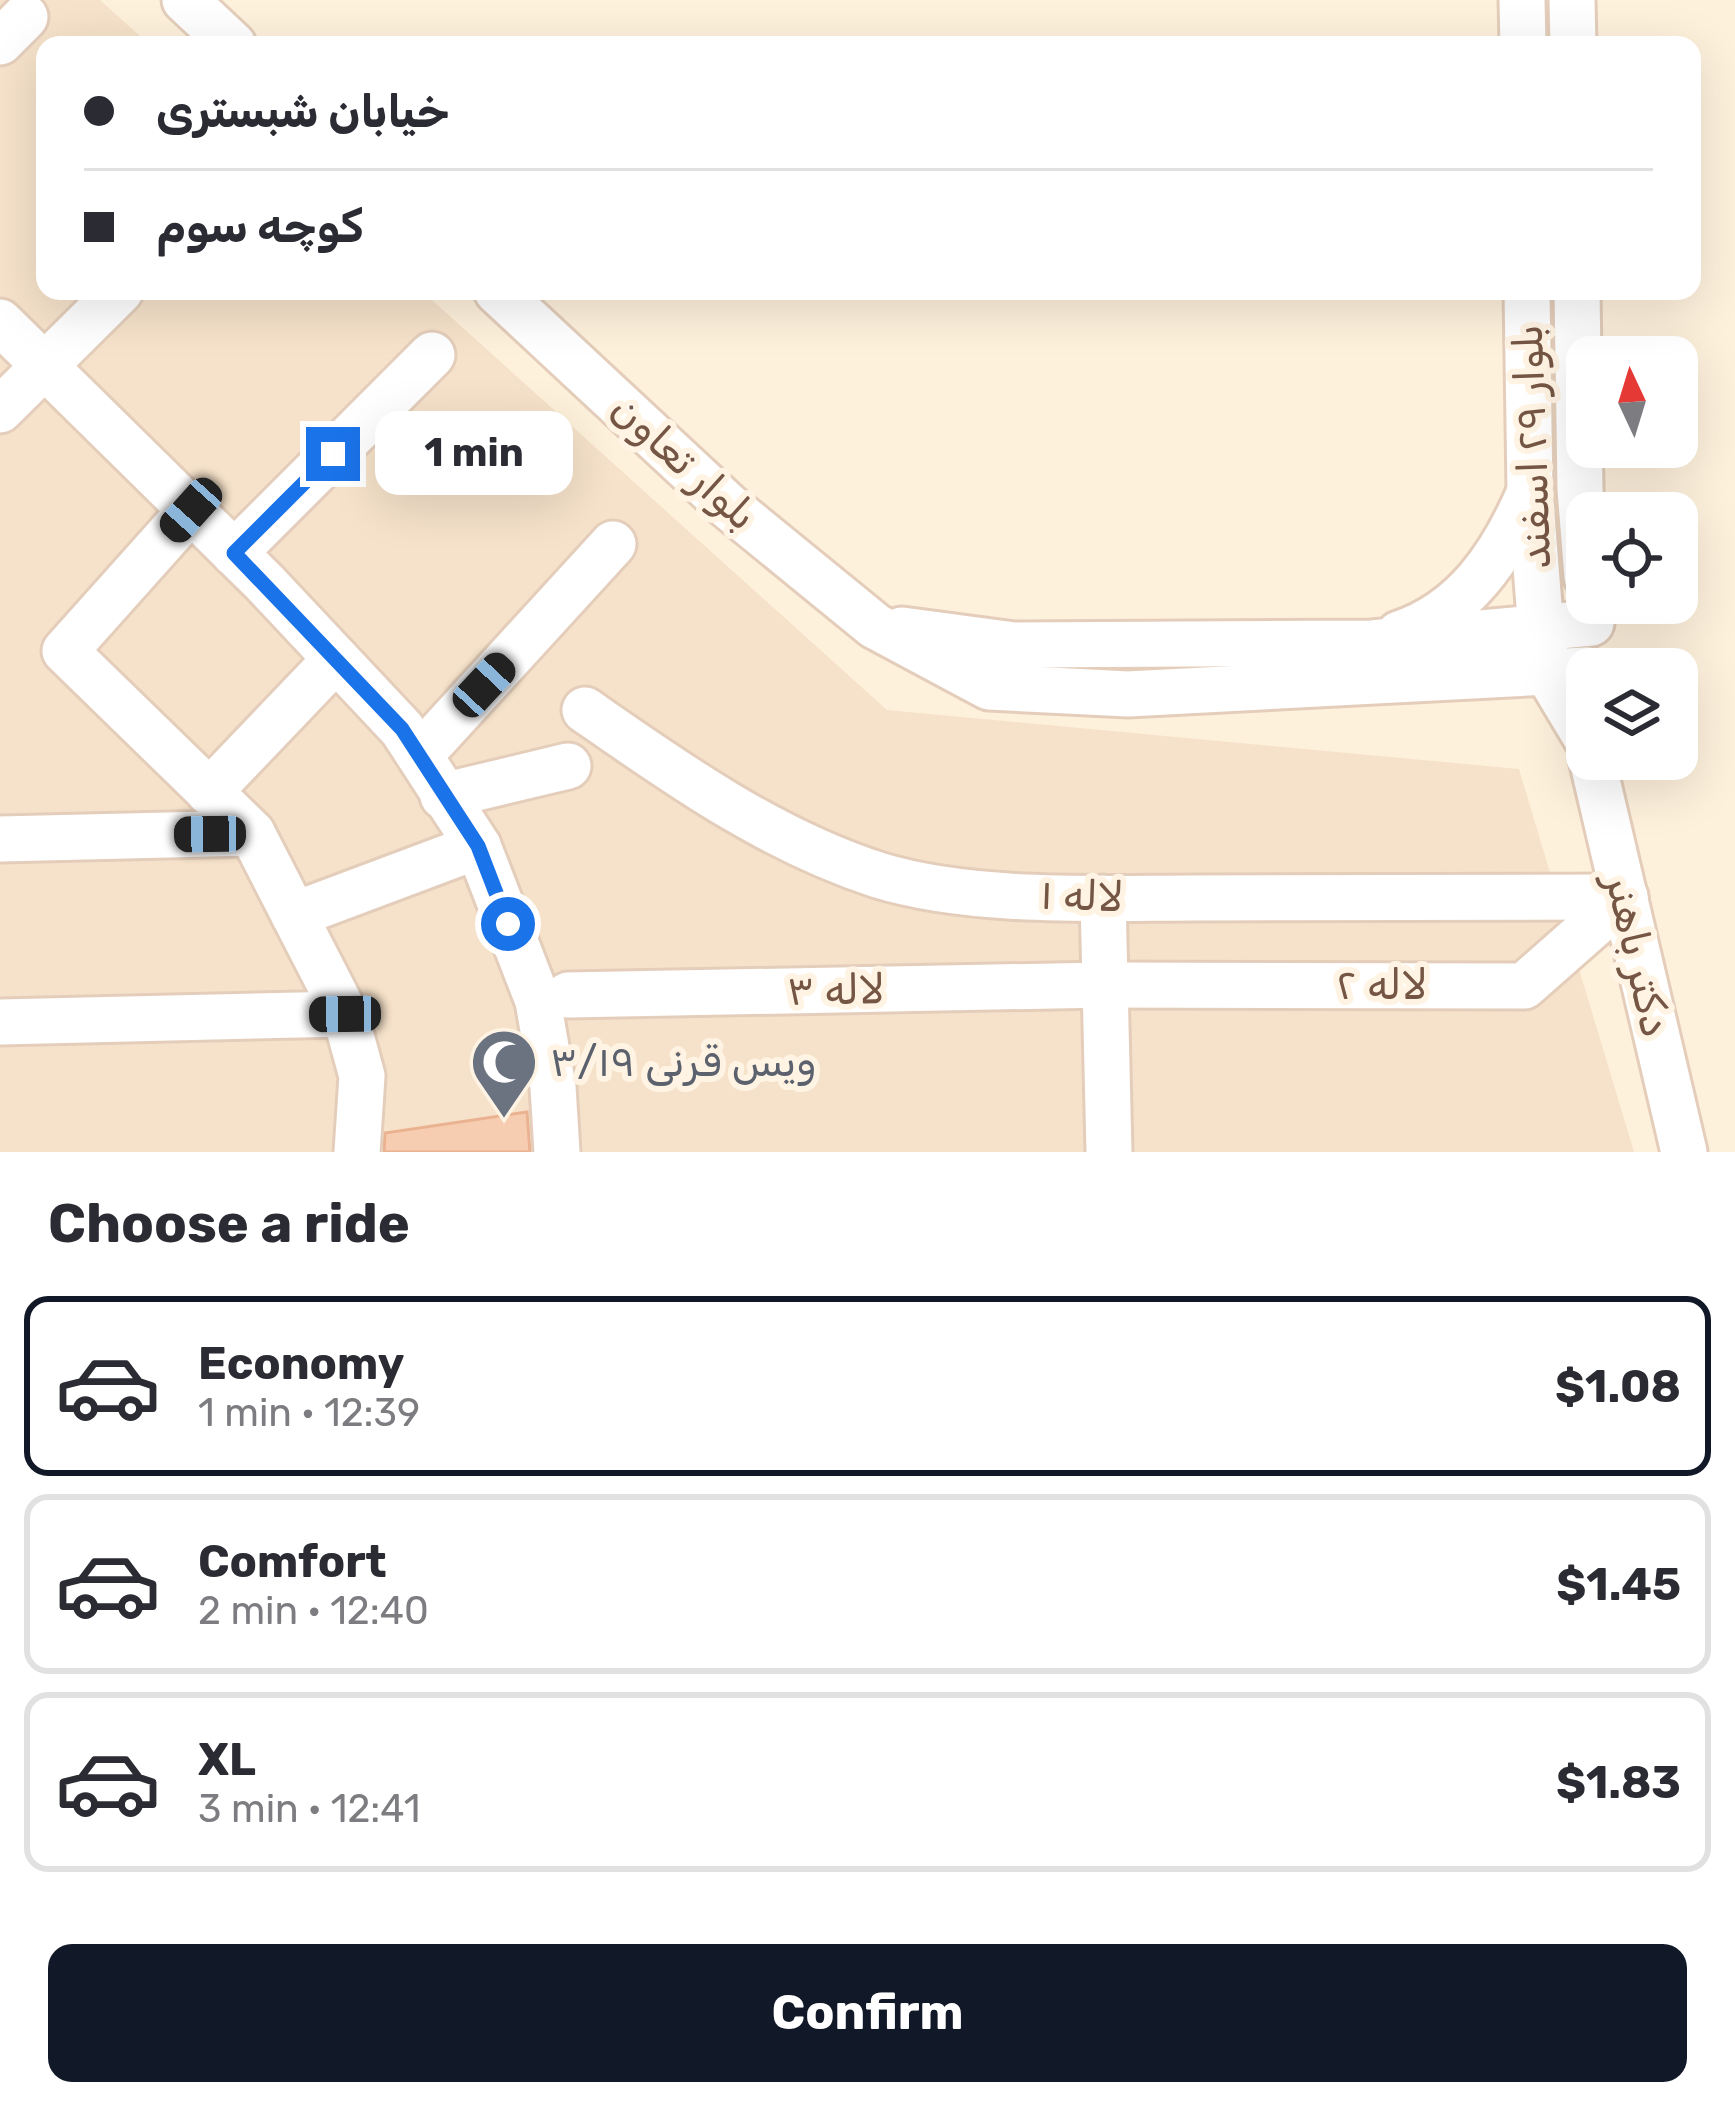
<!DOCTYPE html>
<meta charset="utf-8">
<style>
body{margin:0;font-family:Rubik,Vazirmatn,sans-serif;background:#f7f7f7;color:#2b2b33;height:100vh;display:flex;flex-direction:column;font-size:45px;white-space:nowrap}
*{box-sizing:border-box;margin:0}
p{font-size:39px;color:#7c7c81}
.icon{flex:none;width:66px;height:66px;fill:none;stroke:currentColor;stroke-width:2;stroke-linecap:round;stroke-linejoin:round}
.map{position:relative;height:1152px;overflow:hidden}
.details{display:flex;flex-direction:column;background:#fff;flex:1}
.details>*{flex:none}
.hud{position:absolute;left:36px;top:36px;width:1665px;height:264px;border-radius:24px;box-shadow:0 12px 48px #0002;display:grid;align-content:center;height:264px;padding:0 48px;background:#fff}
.needle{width:78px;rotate:356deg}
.controls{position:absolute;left:1566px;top:336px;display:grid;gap:24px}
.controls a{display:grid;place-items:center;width:132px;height:132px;border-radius:24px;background:#fff;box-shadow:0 12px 48px #0002;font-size:60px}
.end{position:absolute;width:54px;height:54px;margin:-27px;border:15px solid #1a73e8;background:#fff;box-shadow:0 0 0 6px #fff}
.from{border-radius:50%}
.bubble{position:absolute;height:84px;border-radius:24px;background:#fff;box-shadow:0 12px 48px #0002;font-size:39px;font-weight:700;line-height:84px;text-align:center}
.car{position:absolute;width:36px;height:72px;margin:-36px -18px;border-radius:15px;box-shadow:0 0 9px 3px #0007;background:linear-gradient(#222 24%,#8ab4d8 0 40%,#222 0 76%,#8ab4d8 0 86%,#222 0)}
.hud b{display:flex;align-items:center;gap:42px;height:114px;font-size:45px}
.hud b+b{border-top:3px solid #e1e1e2}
.hud i{width:30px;height:30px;background:#2b2b33}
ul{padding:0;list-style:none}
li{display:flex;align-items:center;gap:36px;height:180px;margin:0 24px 18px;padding:0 24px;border:6px solid #e1e1e2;border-radius:24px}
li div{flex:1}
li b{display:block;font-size:45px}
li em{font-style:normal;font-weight:700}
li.current{border-color:#111827}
li>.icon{width:108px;height:108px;stroke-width:1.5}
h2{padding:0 48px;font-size:54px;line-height:144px}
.button{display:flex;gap:24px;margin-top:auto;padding:24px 48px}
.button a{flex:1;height:138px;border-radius:24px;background:#111827;color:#fff;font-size:48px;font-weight:700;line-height:138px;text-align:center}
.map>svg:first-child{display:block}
.residential{fill:#f6e2ca}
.building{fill:#f6cdb1;stroke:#eab291;stroke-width:3}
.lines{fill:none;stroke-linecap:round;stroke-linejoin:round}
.minor-casing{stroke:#e4cebb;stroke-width:51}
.minor{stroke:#fff;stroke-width:45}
.route{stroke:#1a73e8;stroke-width:15}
.labels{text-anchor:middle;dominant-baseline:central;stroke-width:12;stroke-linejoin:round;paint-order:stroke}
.street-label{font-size:42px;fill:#755544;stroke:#fff4e4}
.worship-label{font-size:42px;fill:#5b616d;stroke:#fff4e4;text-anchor:start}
</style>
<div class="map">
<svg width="1735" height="1152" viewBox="0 0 1735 1152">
<rect width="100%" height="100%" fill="#fef1dc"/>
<polygon class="residential" points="0,0 100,0 150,45 45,45 45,291 422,291 887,710 1519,769 1634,1152 0,1152"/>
<polygon class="building" points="527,1112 530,1152 384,1152 385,1133"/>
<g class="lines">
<g class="minor-casing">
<g id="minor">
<polyline points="185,0 233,45"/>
<polyline points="1522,0 1523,45"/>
<polyline points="1572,0 1573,45"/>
<polyline points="0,42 25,17"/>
<polyline points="497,291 728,506 875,626 989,687 1128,694 1587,670"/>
<polyline points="1527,291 1530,492 1541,630 1548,674 1587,739"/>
<polyline points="1577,291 1580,489 1587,577"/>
<polyline points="0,322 264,582 402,729 478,846 538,1001 553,1087 557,1152"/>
<polyline points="0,410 120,291"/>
<polyline points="191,510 65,651 252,833 345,1014 362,1076 357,1152"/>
<polyline points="234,553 432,355"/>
<polyline points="902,630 1014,645 1372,643 1591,623"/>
<path d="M1399 634C1465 612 1502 556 1529 494"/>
<path d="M585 710C677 774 770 840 878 875 972 904 1098 898 1196 898 1339 897 1482 897 1625 897"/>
<polyline points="420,755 613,544"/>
<polyline points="1592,759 1684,1152"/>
<polyline points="209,792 336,659"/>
<polyline points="443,796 568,766"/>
<polyline points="0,839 252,833"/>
<polyline points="1103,898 1109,1152"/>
<polyline points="294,915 478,846"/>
<polyline points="568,995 1105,985 1524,986 1625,897"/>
<polyline points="0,1022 345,1014"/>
</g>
</g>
<use href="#minor" class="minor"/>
</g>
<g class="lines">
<polyline class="route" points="333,454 234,553 402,729 478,846 508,924"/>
</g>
<defs>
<g id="mosque-pin" transform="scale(3.45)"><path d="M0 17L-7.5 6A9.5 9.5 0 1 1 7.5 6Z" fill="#6b7280" stroke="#fff4e4"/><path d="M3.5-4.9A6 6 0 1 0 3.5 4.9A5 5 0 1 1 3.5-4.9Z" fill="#fff"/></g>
</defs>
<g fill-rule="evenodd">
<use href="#mosque-pin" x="504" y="1062"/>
</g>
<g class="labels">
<g class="street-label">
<text transform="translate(1532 447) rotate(-92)">بلوار ۲۹ اسفند</text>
<text transform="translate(684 462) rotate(42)">بلوار تعاون</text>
<text transform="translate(1082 896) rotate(2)">لاله ۱</text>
<text transform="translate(1638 955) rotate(77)">دکتر باهنر</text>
<text x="1382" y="985">لاله ۲</text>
<text transform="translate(836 990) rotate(-1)">لاله ۳</text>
</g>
<g class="worship-label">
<text x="550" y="1062">ویس قرنی ۳/۱۹</text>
</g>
</g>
</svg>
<div class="controls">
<a><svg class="needle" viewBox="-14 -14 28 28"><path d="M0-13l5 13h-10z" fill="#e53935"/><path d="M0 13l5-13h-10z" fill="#7c7c81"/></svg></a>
<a><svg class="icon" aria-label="locate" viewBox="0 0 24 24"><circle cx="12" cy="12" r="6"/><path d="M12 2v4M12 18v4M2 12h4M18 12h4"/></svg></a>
<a><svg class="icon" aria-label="layers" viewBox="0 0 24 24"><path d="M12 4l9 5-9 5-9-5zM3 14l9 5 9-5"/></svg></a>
</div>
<i class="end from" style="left:508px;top:924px"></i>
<i class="end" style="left:333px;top:454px"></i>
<div class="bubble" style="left:375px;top:411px;width:198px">1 min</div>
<i class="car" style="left:191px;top:510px;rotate:222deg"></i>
<i class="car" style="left:484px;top:685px;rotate:43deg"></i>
<i class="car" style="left:210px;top:834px;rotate:269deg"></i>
<i class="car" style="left:345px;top:1014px;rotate:269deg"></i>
<div class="hud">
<b><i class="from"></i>خیابان شبستری</b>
<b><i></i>کوچه سوم</b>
</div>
</div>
<section class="details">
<h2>Choose a ride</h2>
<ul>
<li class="current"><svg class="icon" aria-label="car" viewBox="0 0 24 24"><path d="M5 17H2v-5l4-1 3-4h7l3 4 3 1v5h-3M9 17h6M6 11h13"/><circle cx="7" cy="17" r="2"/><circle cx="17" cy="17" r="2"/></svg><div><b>Economy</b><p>1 min · 12:39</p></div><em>$1.08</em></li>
<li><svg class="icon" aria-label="car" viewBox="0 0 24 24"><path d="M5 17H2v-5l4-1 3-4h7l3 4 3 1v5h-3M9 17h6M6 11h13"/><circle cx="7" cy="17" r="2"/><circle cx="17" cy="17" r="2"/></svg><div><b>Comfort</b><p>2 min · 12:40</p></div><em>$1.45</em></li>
<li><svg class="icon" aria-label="car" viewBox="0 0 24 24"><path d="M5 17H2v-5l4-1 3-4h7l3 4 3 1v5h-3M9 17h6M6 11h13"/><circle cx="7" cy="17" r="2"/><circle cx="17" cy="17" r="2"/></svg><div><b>XL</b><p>3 min · 12:41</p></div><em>$1.83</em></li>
</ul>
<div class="button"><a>Confirm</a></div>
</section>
